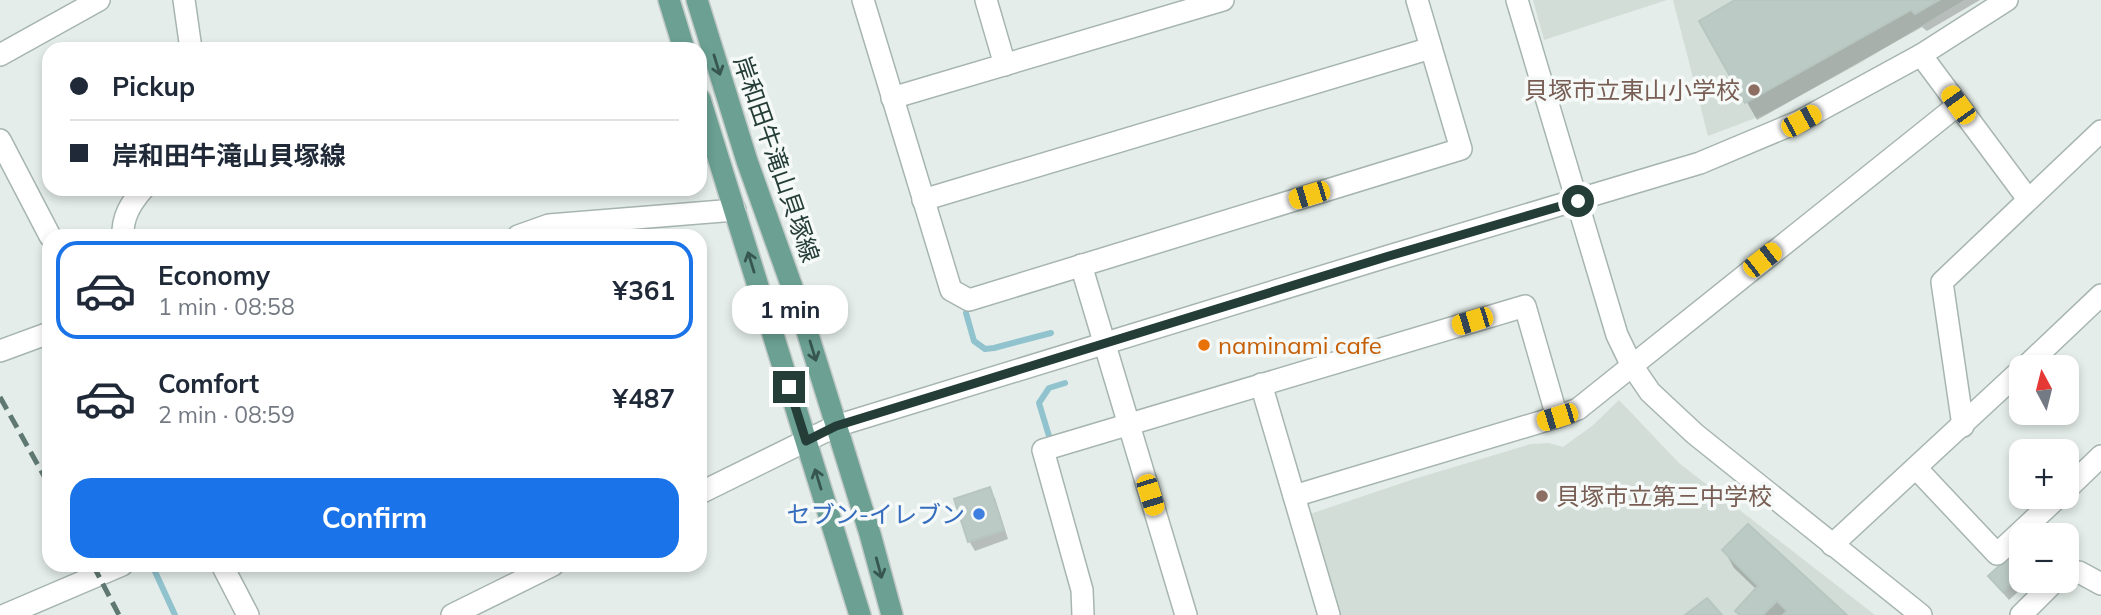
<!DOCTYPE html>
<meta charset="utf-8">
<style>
body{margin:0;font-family:Mulish,"Noto Sans JP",sans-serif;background:#f2f2f3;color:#1f2937;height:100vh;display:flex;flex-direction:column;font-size:26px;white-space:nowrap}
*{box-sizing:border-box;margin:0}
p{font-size:23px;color:#747a83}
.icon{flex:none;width:38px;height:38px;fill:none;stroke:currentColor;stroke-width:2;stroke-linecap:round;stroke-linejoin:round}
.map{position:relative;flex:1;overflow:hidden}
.drawer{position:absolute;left:42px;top:229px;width:665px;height:343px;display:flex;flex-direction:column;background:#fff;border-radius:21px;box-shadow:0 4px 10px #0003}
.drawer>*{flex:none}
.banner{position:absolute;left:42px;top:42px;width:665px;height:154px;border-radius:21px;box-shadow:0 4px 10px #0003;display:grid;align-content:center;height:154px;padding:0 28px;background:#fff}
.needle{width:46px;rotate:353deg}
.buttons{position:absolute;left:2009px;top:355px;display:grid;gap:14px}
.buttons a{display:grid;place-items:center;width:70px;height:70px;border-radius:14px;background:#fff;box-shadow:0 4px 10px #0003;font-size:35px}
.end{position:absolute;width:32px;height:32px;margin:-16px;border:9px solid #243d37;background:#fff;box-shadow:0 0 0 4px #fff}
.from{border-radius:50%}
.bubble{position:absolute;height:49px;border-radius:21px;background:#fff;box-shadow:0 4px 10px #0003;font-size:23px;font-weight:700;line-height:49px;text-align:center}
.car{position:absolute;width:21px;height:42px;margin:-21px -10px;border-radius:9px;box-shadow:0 0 5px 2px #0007;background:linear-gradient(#f5c518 24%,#345 0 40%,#f5c518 0 76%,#345 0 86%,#f5c518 0)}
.banner b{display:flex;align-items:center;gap:24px;height:66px;font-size:26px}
.banner b+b{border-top:2px solid #e0e1e3}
.banner i{width:18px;height:18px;background:#1f2937}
ul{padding:12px 0 0;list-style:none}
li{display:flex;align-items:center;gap:21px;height:98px;margin:0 14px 10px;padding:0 14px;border:4px solid transparent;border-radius:21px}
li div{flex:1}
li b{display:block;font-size:26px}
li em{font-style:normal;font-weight:700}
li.selected{border-color:#1a73e8}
li>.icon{width:63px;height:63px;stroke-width:1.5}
.button{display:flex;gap:14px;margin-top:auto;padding:14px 28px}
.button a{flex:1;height:80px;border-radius:21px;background:#1a73e8;color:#fff;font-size:28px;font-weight:700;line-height:80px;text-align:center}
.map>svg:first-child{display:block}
.built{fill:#d2ddd8}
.shadow{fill:#0003}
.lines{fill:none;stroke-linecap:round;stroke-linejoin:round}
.stream{stroke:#90c3ce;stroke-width:6}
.building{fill:#bccac5;stroke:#b7c6c0;stroke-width:2}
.minor-casing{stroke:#a7b5b0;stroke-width:24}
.tertiary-casing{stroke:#a7b5b0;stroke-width:24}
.primary-casing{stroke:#c2c9c7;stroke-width:24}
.minor{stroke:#fff;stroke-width:21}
.tertiary{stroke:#fff;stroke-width:21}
.primary{stroke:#6ba093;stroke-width:21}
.rail{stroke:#5f7972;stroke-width:5;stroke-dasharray:14 7;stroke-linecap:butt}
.oneway{stroke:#36564e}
.route{stroke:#243d37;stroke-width:9}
.education-dot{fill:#8d6e63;stroke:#f5f9f7;stroke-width:2.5}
.food-dot{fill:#e8710a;stroke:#f5f9f7;stroke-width:2.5}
.shop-dot{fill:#3f7fe0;stroke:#f5f9f7;stroke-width:2.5}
.labels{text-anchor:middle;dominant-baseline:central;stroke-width:7;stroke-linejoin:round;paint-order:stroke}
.education-label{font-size:24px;fill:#785e54;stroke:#f5f9f7;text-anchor:end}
.street-label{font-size:24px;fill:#243d37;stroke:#f5f9f7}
.food-label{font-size:24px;fill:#c56008;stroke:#f5f9f7;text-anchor:start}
.shop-label{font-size:24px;fill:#366cbe;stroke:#f5f9f7;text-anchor:end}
</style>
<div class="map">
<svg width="2101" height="615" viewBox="0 0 2101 615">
<rect width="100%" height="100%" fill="#e4ede9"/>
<g class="built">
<polygon points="1533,0 1667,0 1544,40"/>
<polygon points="1673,0 1964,0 1857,65 1766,114 1708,136"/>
<polygon points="1619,400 1679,463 1875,615 1340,615 1310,514 1414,479 1531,444 1549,443 1563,447 1592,426"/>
</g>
<g class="shadow">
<polygon points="1739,0 1980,0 1927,31 1922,27 1757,120 1701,21"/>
<polygon points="989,489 995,498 1008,539 975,551 969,541"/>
<polygon points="2021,548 2021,581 2030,581 2009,600 1996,585 1991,576"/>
<polygon points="1724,550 1844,615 1740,615 1738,612 1757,590 1734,568"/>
</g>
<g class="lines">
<g class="stream">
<polyline points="966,313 974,341 985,349 994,348 1051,333"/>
<polyline points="1049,436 1039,403 1049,388 1065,383"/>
<polyline points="152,565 175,615"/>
</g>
</g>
<g class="building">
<polygon points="1735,0 1939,0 1915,14 1911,10 1745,103 1699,21"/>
<polygon points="990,487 1004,530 968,542 954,499"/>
<polygon points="1748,524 1847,615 1783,615 1787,611 1777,601 1763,615 1740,615 1735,611 1758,586 1722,550"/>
<polygon points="2021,546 2021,575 2003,592 1988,576"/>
<polygon points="1707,598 1722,615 1685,615"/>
</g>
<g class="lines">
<g class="minor-casing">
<g id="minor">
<polyline points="184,0 191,49"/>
<polyline points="863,0 951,290 969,300 1461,149 1417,0"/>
<polyline points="986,0 1005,65"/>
<polyline points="0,55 99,0"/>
<polyline points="1921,55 2028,199"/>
<polyline points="892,98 1223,0"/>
<polyline points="923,200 1431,48"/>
<path d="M123 236C122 217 131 203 143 189"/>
<polyline points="518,236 549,225 735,210"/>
<polyline points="1081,265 1186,615"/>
<polyline points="0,351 49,333"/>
<polyline points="2024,368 2101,295"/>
<polyline points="1261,384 1329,615"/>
<polyline points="1963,426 1942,282 2101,131"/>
<polyline points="1916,468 1997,554 2058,497"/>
<polyline points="2067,489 2101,456"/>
<polyline points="700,493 836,426"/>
<polyline points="1294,496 1557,417 1578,409 1958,105"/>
<polyline points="1832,545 2021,370"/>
<polyline points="5,615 122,565"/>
<polyline points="452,615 553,565"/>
<polyline points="1083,615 1082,590 1043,450 1525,306 1557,417"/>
</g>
</g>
<g class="tertiary-casing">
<g id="tertiary">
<polyline points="1517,0 1617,335 1631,364 1650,392 1695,434 1921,615"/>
<polyline points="0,140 50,236"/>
<polyline points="836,426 1389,256 1700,163 1800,121 1921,55 2007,0"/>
<polyline points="222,565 248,615"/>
<polyline points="2067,576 2079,572 2101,584"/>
<polyline points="2021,615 2055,581"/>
</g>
</g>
<g class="primary-casing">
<g id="primary">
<polyline points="669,0 684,49"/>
<polyline points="697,0 747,161 801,312 870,534 892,615"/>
<polyline points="700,99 860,615"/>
</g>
</g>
<use href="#minor" class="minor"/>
<use href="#tertiary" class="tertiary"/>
<use href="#primary" class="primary"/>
<g class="rail">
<polyline points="0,397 49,485"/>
<polyline points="93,565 119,615"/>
</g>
</g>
<defs><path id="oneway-shaft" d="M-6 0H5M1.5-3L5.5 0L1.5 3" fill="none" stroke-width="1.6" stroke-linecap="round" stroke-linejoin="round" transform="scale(1.75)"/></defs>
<g class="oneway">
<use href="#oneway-shaft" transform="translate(717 65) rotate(73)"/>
<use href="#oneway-shaft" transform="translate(751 262) rotate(-107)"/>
<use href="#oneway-shaft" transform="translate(813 351) rotate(73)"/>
<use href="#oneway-shaft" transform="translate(818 479) rotate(-107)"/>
<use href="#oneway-shaft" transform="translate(879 568) rotate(75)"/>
</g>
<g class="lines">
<polyline class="route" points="789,387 806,441 836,426 1389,256 1578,201"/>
</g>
<g class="education-dot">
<circle cx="1754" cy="90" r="7"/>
<circle cx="1542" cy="496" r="7"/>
</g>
<circle class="food-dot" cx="1204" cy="345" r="7"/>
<circle class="shop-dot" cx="979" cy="514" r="7"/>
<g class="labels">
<g class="education-label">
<text x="1740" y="90">貝塚市立東山小学校</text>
<text x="1556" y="496" text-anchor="start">貝塚市立第三中学校</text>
</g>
<g class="street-label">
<text transform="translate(777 159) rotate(71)">岸和田牛滝山貝塚線</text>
</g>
<g class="food-label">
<text x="1218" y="345">naminami cafe</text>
</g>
<g class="shop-label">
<text x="965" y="514">セブン-イレブン</text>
</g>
</g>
</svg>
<div class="buttons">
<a><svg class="needle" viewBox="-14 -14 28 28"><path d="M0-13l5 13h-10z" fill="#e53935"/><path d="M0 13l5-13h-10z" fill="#747a83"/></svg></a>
<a>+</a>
<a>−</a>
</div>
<i class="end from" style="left:1578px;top:201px"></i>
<i class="end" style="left:789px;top:387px"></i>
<div class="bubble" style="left:732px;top:285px;width:116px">1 min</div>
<i class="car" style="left:1958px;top:105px;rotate:324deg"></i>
<i class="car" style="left:1801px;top:121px;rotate:61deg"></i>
<i class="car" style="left:1309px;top:195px;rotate:253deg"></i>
<i class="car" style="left:1762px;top:260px;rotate:52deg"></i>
<i class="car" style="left:1472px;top:321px;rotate:253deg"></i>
<i class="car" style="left:1557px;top:417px;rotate:253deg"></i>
<i class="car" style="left:1150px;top:495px;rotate:163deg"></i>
<div class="banner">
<b><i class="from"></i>Pickup</b>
<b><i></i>岸和田牛滝山貝塚線</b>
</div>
<section class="drawer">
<ul>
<li class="selected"><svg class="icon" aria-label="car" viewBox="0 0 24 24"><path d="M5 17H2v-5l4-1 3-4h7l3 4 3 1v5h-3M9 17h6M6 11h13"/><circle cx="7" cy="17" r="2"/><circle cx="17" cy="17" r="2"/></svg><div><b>Economy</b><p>1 min · 08:58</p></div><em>¥361</em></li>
<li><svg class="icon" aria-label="car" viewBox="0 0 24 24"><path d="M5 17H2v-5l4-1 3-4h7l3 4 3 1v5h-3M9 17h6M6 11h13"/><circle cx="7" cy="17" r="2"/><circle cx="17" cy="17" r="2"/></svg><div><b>Comfort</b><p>2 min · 08:59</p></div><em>¥487</em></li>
</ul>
<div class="button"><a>Confirm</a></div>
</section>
</div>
